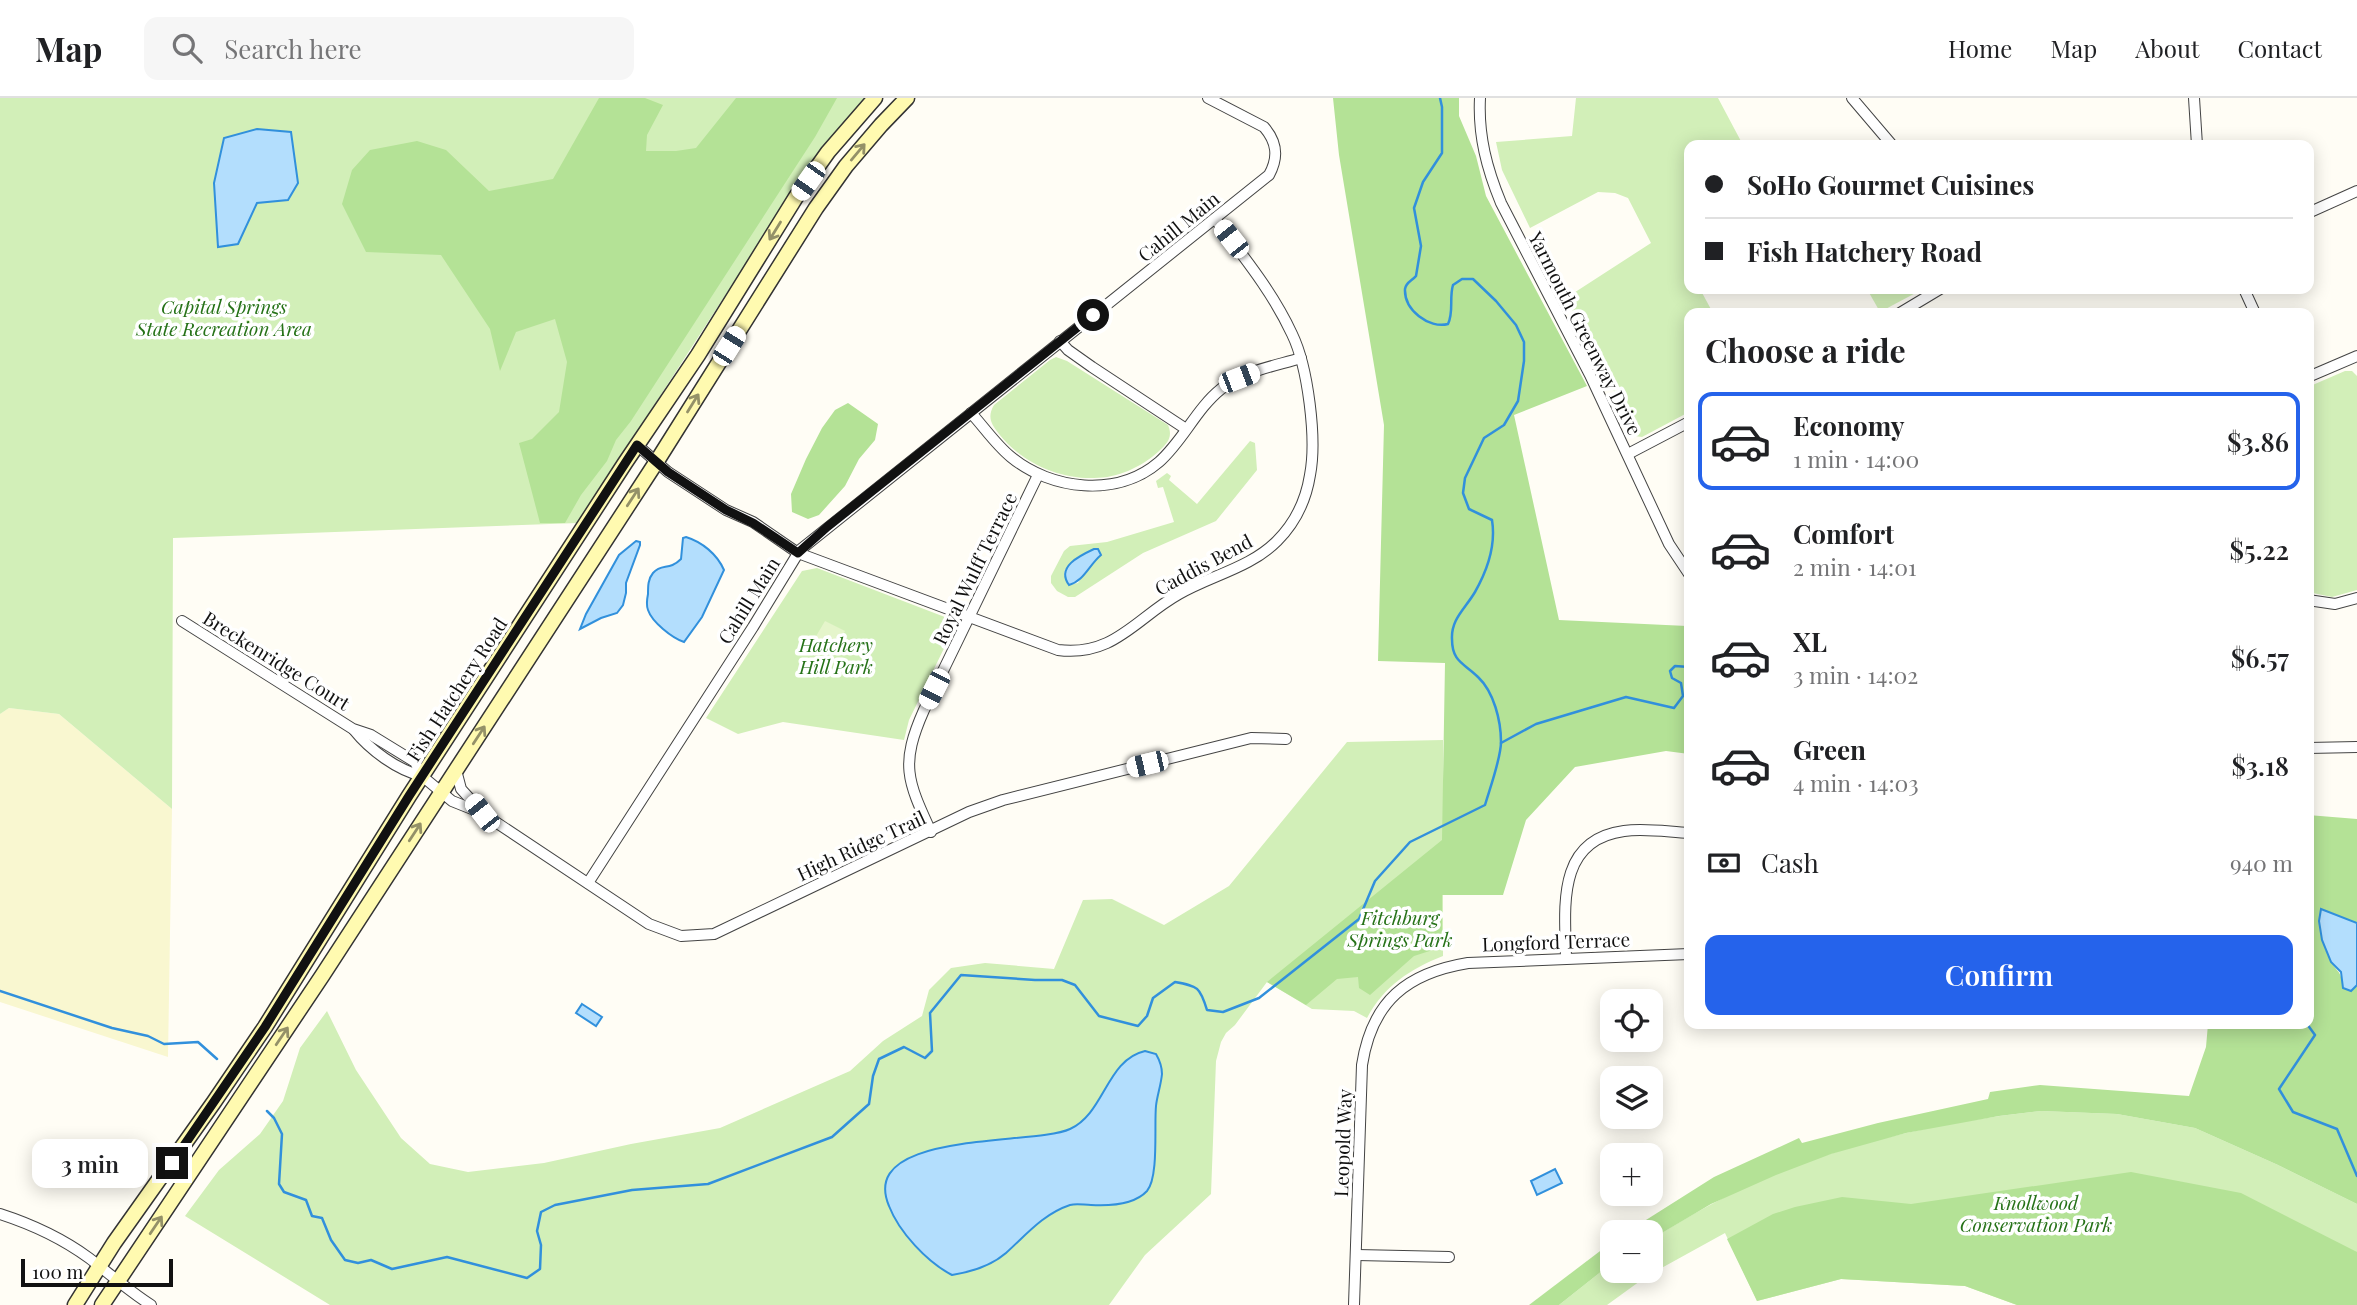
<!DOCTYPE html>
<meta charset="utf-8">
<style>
body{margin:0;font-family:"Playfair Display",serif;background:#f6f6f6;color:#202124;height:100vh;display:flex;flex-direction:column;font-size:26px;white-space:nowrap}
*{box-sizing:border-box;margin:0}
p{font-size:23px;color:#757577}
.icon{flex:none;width:38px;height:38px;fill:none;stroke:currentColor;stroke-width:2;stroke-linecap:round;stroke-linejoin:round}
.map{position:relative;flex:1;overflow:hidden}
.panel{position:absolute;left:1684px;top:210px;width:630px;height:721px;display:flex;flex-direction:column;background:#fff;border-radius:14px;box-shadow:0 4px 18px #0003}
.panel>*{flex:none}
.guide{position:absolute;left:1684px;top:42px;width:630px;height:154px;border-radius:14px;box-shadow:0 4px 18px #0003;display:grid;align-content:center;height:154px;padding:0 21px;background:#fff}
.buttons{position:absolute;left:1600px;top:891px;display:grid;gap:14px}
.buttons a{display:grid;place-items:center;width:63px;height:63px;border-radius:14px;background:#fff;box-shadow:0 4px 18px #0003;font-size:35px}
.scale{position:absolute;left:21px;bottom:18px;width:152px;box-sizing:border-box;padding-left:7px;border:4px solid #111;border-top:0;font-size:19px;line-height:24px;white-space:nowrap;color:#111;-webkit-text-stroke:5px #fff;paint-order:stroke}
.end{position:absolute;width:32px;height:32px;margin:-16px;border:9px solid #111;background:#fff;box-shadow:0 0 0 4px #fff}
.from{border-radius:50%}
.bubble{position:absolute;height:49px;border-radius:14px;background:#fff;box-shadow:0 4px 18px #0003;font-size:23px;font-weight:600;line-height:49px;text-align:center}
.car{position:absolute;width:21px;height:42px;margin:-21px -10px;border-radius:9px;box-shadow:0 0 5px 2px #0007;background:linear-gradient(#fff 24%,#345 0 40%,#fff 0 76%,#345 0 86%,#fff 0)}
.guide b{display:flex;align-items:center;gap:24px;height:66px;font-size:26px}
.guide b+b{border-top:2px solid #e0e0e0}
.guide i{width:18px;height:18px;background:#202124}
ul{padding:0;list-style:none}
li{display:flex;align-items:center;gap:21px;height:98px;margin:0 14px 10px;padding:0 7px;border:4px solid transparent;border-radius:14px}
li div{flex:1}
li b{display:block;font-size:26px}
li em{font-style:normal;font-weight:600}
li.active{border-color:#2563eb}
li>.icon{width:63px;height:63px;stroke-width:1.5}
h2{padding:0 21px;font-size:32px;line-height:84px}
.pay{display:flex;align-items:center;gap:18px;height:77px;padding:0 21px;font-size:26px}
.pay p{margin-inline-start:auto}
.action{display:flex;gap:14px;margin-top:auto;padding:14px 21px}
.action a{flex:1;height:80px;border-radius:14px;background:#2563eb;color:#fff;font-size:28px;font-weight:600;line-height:80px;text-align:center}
header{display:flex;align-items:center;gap:42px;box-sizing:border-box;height:98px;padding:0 35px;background:#fff;border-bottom:2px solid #e0e0e0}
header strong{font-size:33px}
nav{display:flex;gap:38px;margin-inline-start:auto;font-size:24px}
.search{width:490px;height:63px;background:#f6f6f6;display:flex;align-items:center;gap:18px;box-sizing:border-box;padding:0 24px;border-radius:14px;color:#757577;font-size:26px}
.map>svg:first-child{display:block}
.farmland{fill:#f9f7d0}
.green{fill:#d2efb8;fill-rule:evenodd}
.forest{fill:#b4e296}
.pitch{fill:#e5f5cb}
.water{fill:#b3defd;stroke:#3190dc;stroke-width:2}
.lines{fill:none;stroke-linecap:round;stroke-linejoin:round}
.stream{stroke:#3190dc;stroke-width:2.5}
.minor-casing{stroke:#444;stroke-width:12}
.secondary-casing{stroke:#333;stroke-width:17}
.minor{stroke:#fff;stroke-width:10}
.secondary{stroke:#fffab0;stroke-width:14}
.oneway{stroke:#949168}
.route{stroke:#111;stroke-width:9}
.labels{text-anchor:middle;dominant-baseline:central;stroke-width:7;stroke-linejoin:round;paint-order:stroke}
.street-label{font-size:19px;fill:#111;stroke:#fff}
.park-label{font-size:19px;font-style:italic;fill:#267218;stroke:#fff}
</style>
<header>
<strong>Map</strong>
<div class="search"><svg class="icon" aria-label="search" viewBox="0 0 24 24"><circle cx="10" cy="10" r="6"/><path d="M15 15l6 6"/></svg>Search here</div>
<nav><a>Home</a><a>Map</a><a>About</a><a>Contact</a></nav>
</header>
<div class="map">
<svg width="2357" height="1207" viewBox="0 0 2357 1207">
<rect width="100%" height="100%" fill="#fffdf5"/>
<polygon class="farmland" points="9,610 59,616 172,711 168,959 0,904 0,616"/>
<g class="green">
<polygon points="0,0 866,0 828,43 792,94 578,425 173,440 172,711 59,616 9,610 0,616"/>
<polygon points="1576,0 1718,0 1743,47 1689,47 1689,191 1700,191 1713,215 1689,215 1689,314 1642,339 1635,338 1633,330 1566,200 1651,145 1628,100 1615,95 1598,94 1530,130 1502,72 1496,44 1572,38"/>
<polygon points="1867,191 1923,191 1880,214"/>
<path d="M1056 259 1067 263 1168 327C1173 339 1168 345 1158 354 1141 369 1118 380 1094 380 1058 381 1021 364 999 336 991 326 987 319 994 307L1050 262Z"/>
<polygon points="2345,273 2352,273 2357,278 2357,492 2332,499 2308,494 2308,289"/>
<path d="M1250 343 1255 345 1257 372 1216 423 1143 455 1075 499H1068L1057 493 1051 485V478L1064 453 1070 448 1107 444 1174 424 1163 389 1158 390 1156 383 1167 375 1171 378 1169 382 1197 406ZM1091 465 1078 485 1069 487 1064 477 1065 471Z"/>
<polygon points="817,470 950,521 953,532 909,622 904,642 783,624 738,636 706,620 802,473"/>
<path d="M1443 642V858C1410 871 1384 888 1367 920L1354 913 1312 911 1267 884 1235 927 1226 935 1221 944 1216 963 1211 1096 1145 1157 1109 1207H330L185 1118 219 1072 260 1036 283 1003 300 950 327 913 356 972 401 1040 430 1066 468 1074 544 1065 631 1046 720 1030 850 973 883 943 922 918 929 892 951 870 985 865 1054 871 1083 802 1112 801 1164 827 1229 788 1347 644Z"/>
<path d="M2041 1013 2117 1016 2195 1030 2278 1067 2357 1106V1207H2017L1965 1188 1841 1181 1757 1203 1725 1135 1647 1178 1607 1207H1559L1612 1165V1172H1650V1142C1670 1130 1689 1118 1710 1107 1811 1052 1927 1025 2041 1013Z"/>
</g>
<g class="forest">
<polygon points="599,0 645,0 663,7 647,37 646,53 676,53 696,50 736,0 837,0 815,39 631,323 616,342 607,363 581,397 565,425 540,425 519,345 532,341 559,314 567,264 555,221 516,234 500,273 490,231 441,157 366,154 342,106 352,72 370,52 417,43 446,52 489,93 553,81"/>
<polygon points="1333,0 1459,0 1459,18 1476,58 1486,98 1587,288 1514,317 1559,522 1687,528 1689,526 1689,656 1666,653 1575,669 1526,722 1503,797 1442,797 1442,849 1414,858 1370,897 1359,890 1358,879 1337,881 1306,907 1267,884 1442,742 1445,565 1378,563 1384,327 1339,57"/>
<polygon points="848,305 878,326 875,342 859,361 845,388 819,417 808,421 792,414 791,396 806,361 822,330 835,312"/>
<path d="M2308 717 2357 721V825L2322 811C2317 828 2323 850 2332 865 2340 878 2340 871 2343 889L2351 893 2357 887V1106L2278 1067 2195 1030 2117 1016 2041 1013 1999 1018 1906 1035 1831 1056 1776 1077 1711 1106 1650 1142V1134H1627L1714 1079 1799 1040 1802 1045 1878 1025 1988 1001 1990 994 2040 987 2189 998 2206 949 2208 926H2308Z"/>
<polygon points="2131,1074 2241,1095 2357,1154 2357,1207 2017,1207 1965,1188 1841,1181 1757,1203 1727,1141 1773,1116 1795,1109 1842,1099 1911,1106"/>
<polygon points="1612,1144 1612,1165 1559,1207 1529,1207"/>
</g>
<polygon class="pitch" points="825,523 845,533 835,550 815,540"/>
<g class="water">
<polygon points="257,31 291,34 298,85 288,102 257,105 238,146 218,149 214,85 224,40"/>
<path d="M686 439C702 444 717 456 724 472L702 519 684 544C672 540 652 524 648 512 646 507 647 501 648 496 648 488 648 481 653 475 662 465 669 473 681 461L683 440Z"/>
<polygon points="636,443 640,444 640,447 626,485 626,495 623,507 617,515 601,520 580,531 586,516 619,457"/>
<path d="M1094 451H1098L1101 457C1089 467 1084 483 1069 487 1056 469 1079 458 1094 451Z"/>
<polygon points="2321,811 2357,825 2357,887 2351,893 2343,890 2341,874 2331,864 2322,842 2319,823"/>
<polygon points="582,906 602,919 596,928 576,915"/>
<path d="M1145 953 1156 956C1160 963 1162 968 1162 976 1161 987 1157 998 1156 1008 1154 1027 1159 1079 1147 1093 1134 1107 1109 1108 1091 1107 1084 1107 1077 1105 1070 1107 1043 1116 1026 1137 1006 1155 991 1168 971 1174 952 1177 927 1164 899 1134 889 1108 857 1032 1033 1048 1070 1031 1105 1015 1106 962 1145 953Z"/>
<polygon points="1555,1071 1562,1085 1537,1097 1531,1083"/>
</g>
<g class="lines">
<g class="stream">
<polyline points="1501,645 1536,626 1626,599 1674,610 1683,598 1681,585 1672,580 1670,573 1675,568 1689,569"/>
<polyline points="2308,879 2308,880"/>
<polyline points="0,893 112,930 148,938 164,946 198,944 217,961"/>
<polyline points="2307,926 2315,937 2279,991 2293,1014 2337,1031 2357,1078"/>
<path d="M267 1013 274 1020 282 1036 279 1086 284 1094 306 1102 312 1118 322 1120 331 1142 345 1162 358 1165 371 1162 392 1171 447 1159 527 1180 540 1171 541 1147 537 1133 541 1114 555 1107 632 1092 708 1086 832 1039 869 1006 873 978 879 961 904 949 925 960 932 953 930 915 961 877 1035 882H1062L1075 887 1099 918 1138 928 1147 918 1153 900 1175 884C1198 888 1200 889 1207 912L1223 914 1259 900 1359 821 1375 783 1410 744 1485 707C1490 690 1501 660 1501 644 1501 623 1494 594 1478 579 1464 565 1452 564 1452 541 1451 521 1465 511 1475 494 1487 473 1496 447 1492 422L1469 411 1463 395 1465 380 1484 340 1504 327 1518 303 1524 263V244L1516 227 1496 203 1473 181H1462L1453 187C1449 200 1454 214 1448 226 1429 231 1404 212 1405 191 1406 184 1412 183 1416 178L1421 148 1414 110 1423 84 1442 55V9L1440 0"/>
</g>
<g class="minor-casing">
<g id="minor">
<path d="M1480 0C1478 38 1487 71 1501 105L1590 277 1669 446 1689 476"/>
<polyline points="1852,0 1892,47"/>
<polyline points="2194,0 2197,47"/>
<polyline points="2308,115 2357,93"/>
<polyline points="2244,191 2255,215"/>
<polyline points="1900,215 1940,191"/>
<polyline points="1060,243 1068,252 1092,269 1186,331"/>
<polyline points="2308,279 2357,258"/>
<path d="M971 315C984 329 996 347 1011 359 1051 392 1117 400 1159 364 1183 343 1196 311 1221 291 1243 273 1275 268 1301 260"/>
<path d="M637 347 668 374 726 412 753 424 798 455 1058 552C1114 559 1136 520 1179 496 1212 477 1250 470 1277 443 1295 425 1306 402 1310 377 1317 341 1308 269 1292 236 1272 193 1243 158 1215 121"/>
<polyline points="1628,356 1689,324"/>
<polyline points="2308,502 2335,506 2357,500"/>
<polyline points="182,523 353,631 371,637 415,664 422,678 452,703 482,715 649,826 681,838 714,836 969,714 1003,702 1251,640 1286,641"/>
<path d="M354 632C370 652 397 672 422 678"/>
<polyline points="2308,650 2357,649"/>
<polyline points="456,672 461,691 482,714"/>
<path d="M931 734C907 682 900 666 924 612L1038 377"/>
<path d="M588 785 753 529 800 452 1269 77C1279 59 1277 44 1264 29L1208 0"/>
<path d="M1566 860C1565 809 1556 742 1624 733 1645 730 1668 734 1689 735"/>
<path d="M0 1116C31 1126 63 1141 89 1160 110 1176 129 1193 151 1207"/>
<polyline points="1357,1157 1449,1159"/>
<path d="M1354 1207 1362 967C1372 903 1407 875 1468 865L1689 856"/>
</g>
</g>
<g class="secondary-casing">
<g id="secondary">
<polyline points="75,1207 114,1145 214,1004 265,929 409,698 625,365 698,257 796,99 828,54 875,0"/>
<polyline points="102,1207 322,878 657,363 816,110 846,68 881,27 907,0"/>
</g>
</g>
<use href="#minor" class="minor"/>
<use href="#secondary" class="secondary"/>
</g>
<defs><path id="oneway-shaft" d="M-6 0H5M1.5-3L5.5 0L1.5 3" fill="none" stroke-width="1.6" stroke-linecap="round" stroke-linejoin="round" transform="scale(1.75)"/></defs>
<g class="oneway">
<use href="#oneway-shaft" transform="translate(858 54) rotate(-50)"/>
<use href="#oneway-shaft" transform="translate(775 133) rotate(122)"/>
<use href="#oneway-shaft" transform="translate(693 305) rotate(-58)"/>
<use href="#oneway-shaft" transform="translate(633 399) rotate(-57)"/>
<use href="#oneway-shaft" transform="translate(479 637) rotate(-57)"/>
<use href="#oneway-shaft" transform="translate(415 734) rotate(-57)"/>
<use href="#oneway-shaft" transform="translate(282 938) rotate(-56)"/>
<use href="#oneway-shaft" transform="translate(156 1127) rotate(-56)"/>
</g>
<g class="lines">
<polyline class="route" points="172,1065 265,929 409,698 637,347 668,374 726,412 753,425 798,455 827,429 1093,217"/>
</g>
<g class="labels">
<g class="street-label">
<text transform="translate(1178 128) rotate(-39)">Cahill Main</text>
<text transform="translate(1586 235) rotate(63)">Yarmouth Greenway Drive</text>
<text transform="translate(1203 466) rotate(-28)">Caddis Bend</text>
<text transform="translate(974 470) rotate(-64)">Royal Wulff Terrace</text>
<text transform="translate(748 502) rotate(-58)">Cahill Main</text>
<text transform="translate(277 562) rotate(32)">Breckenridge Court</text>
<text transform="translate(456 591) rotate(-57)">Fish Hatchery Road</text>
<text transform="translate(861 747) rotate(-25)">High Ridge Trail</text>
<text transform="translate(1556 843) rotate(-2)">Longford Terrace</text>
<text transform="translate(1342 1045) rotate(-88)">Leopold Way</text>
</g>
<g class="park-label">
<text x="224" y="208">Capital Springs<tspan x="224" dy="22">State Recreation Area</tspan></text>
<text x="836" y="546">Hatchery<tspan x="836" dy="22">Hill Park</tspan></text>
<text x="1400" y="819">Fitchburg<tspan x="1400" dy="22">Springs Park</tspan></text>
<text x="2036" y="1104">Knollwood<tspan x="2036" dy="22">Conservation Park</tspan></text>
</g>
</g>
</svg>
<div class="buttons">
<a><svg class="icon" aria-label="locate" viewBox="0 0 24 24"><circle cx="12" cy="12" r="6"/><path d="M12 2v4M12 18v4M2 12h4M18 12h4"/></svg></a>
<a><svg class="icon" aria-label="layers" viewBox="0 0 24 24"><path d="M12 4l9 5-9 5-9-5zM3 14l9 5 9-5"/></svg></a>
<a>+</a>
<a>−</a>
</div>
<div class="scale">100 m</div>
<i class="end from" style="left:1093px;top:217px"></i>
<i class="end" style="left:172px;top:1065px"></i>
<div class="bubble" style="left:32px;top:1041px;width:116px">3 min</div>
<i class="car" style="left:808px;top:83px;rotate:215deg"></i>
<i class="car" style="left:1231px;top:141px;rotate:322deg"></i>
<i class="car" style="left:729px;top:248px;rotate:32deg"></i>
<i class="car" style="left:1239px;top:280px;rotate:69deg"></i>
<i class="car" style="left:934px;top:591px;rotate:207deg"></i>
<i class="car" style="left:1147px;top:666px;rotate:257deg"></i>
<i class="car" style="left:482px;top:715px;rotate:322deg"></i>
<div class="guide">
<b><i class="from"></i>SoHo Gourmet Cuisines</b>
<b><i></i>Fish Hatchery Road</b>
</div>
<section class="panel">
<h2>Choose a ride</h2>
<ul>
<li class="active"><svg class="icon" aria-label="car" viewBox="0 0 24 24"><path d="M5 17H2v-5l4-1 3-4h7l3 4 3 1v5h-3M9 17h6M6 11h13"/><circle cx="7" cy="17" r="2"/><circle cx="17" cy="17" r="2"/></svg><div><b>Economy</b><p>1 min · 14:00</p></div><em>$3.86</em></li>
<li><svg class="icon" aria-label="car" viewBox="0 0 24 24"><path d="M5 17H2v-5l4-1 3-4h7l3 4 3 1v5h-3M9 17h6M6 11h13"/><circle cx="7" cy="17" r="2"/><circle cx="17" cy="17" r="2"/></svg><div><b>Comfort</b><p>2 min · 14:01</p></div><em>$5.22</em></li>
<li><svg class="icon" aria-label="car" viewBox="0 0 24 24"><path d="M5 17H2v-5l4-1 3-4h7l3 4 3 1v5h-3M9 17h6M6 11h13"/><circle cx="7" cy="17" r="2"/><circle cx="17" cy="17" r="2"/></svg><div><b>XL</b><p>3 min · 14:02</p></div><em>$6.57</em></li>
<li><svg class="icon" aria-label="car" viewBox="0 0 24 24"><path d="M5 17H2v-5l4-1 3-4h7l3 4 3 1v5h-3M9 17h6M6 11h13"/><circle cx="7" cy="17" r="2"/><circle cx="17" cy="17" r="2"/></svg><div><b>Green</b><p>4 min · 14:03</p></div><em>$3.18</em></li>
</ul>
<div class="pay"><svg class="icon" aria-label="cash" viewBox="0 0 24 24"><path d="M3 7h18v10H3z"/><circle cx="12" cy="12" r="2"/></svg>Cash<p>940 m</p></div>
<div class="action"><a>Confirm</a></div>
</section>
</div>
